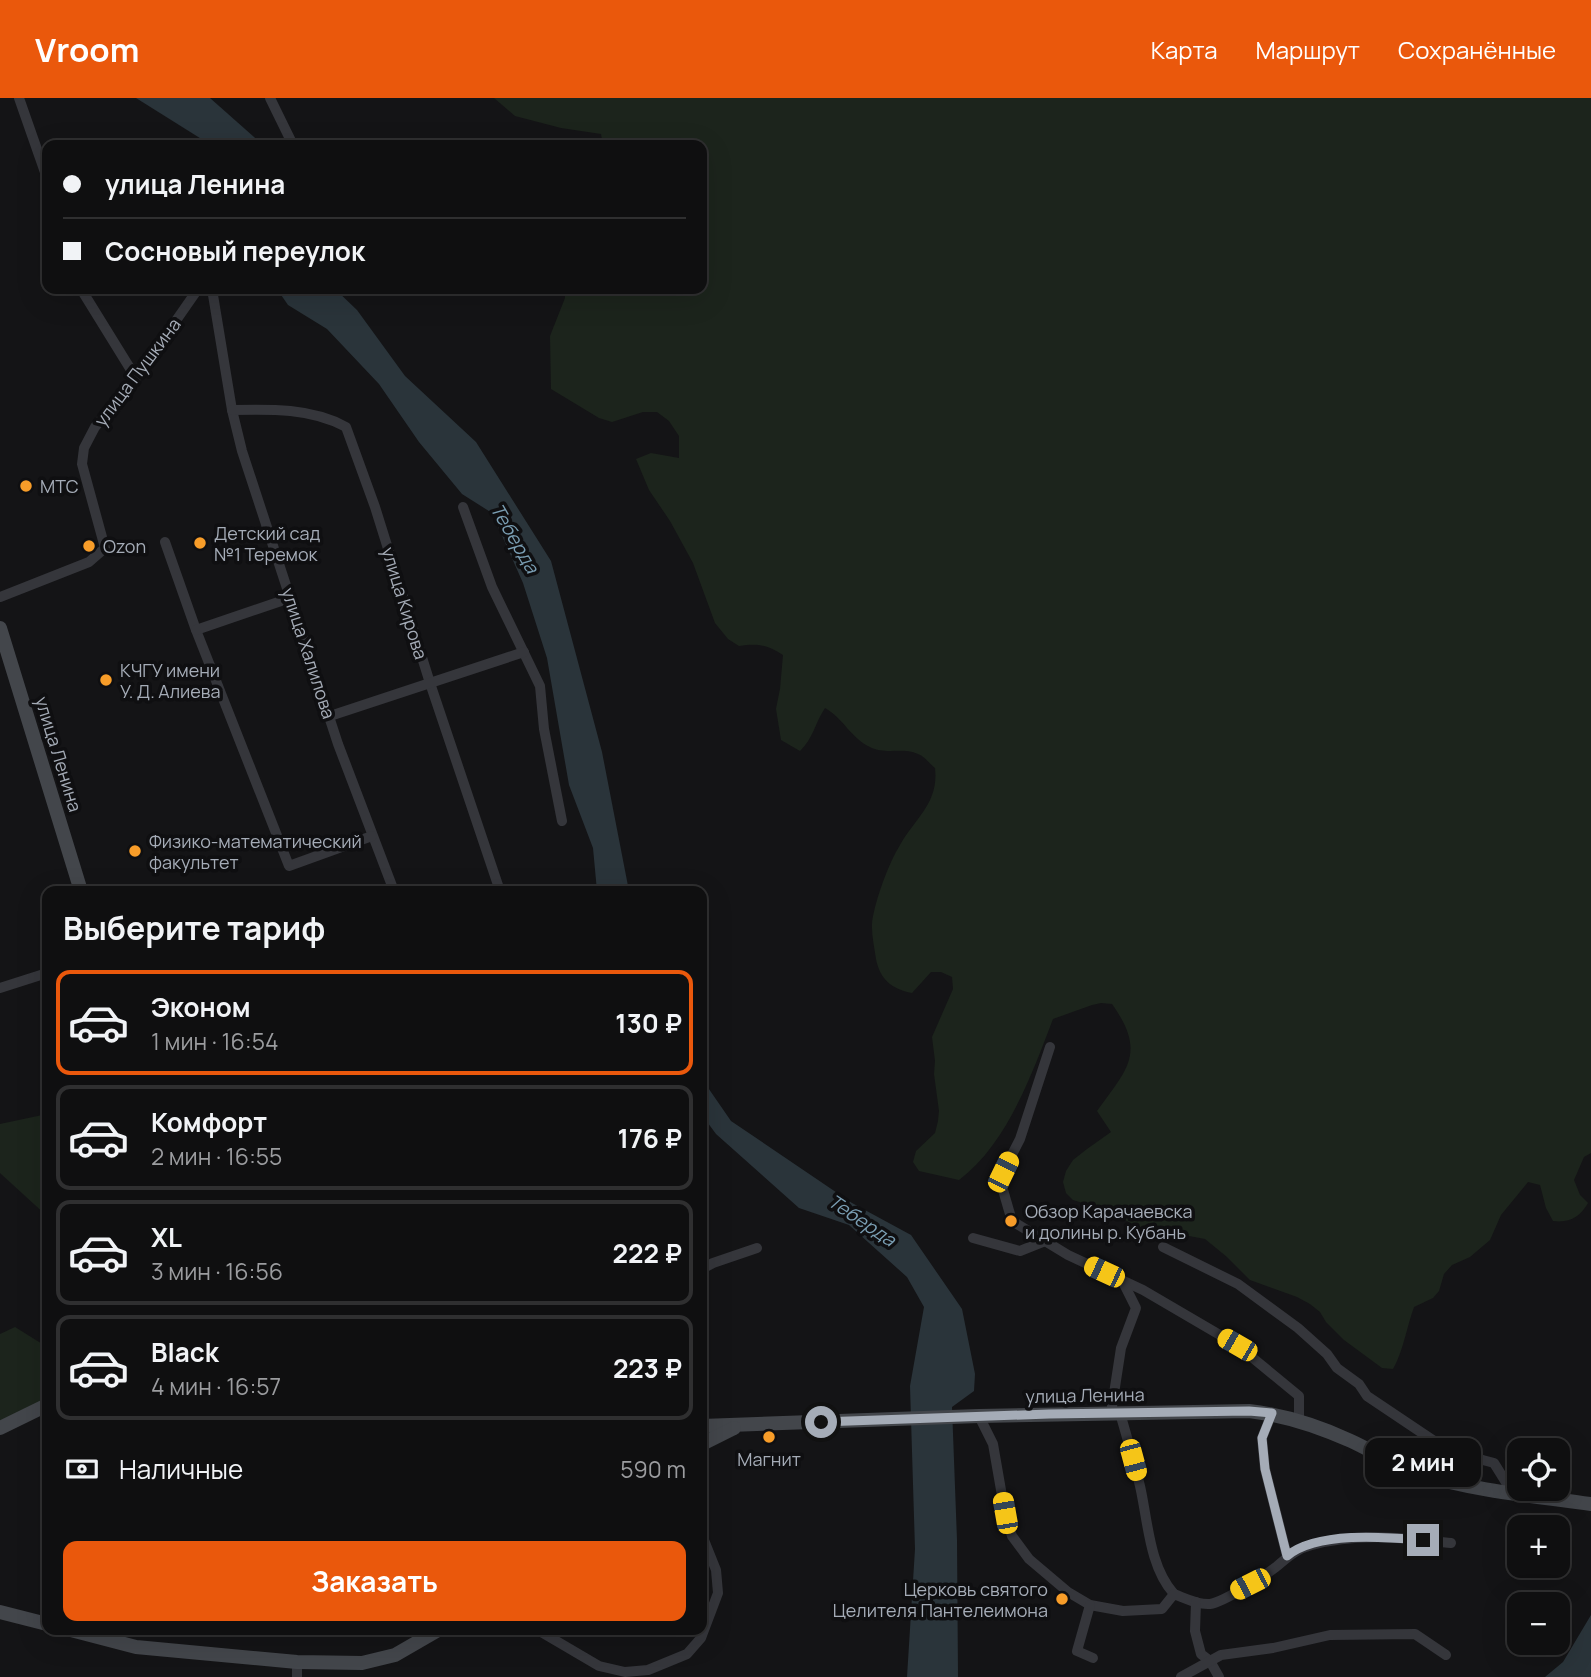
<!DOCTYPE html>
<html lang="ru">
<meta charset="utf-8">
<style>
body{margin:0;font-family:Manrope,sans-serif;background:#181819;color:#f1f3f6;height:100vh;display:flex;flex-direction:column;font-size:26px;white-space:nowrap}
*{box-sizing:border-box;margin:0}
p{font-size:23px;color:#9b9c9f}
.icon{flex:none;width:38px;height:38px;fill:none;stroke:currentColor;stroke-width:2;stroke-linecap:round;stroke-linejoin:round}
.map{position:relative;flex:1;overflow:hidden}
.panel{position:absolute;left:42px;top:788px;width:665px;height:749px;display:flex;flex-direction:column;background:#0f0f10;border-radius:14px;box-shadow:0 7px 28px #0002,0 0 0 2px #2f2f30}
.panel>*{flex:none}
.guide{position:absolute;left:42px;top:42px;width:665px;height:154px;border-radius:14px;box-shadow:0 7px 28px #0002,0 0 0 2px #2f2f30;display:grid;align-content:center;height:154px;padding:0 21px;background:#0f0f10}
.fabs{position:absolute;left:1507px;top:1340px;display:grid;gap:14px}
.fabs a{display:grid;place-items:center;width:63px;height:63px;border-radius:14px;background:#0f0f10;box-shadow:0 7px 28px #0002,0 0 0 2px #2f2f30;font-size:35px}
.end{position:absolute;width:32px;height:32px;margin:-16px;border:9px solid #a5acb7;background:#111;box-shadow:0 0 0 4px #111}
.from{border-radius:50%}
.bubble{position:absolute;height:49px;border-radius:14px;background:#0f0f10;box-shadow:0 7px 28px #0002,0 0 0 2px #2f2f30;font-size:23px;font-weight:700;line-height:49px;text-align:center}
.car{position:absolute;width:21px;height:42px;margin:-21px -10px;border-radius:9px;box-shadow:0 0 5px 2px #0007;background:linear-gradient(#f5c518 24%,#345 0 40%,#f5c518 0 76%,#345 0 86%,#f5c518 0)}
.guide b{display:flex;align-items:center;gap:24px;height:66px;font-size:26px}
.guide b+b{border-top:2px solid #2f2f30}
.guide i{width:18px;height:18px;background:#f1f3f6}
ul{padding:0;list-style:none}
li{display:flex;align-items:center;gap:21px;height:105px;margin:0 14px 10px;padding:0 7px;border:4px solid #2f2f30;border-radius:14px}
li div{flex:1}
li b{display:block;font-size:26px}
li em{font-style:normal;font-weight:700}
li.current{border-color:#ea580c}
li>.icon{width:63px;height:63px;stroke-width:1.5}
h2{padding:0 21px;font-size:32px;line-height:84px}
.pay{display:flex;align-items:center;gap:18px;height:77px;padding:0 21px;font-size:26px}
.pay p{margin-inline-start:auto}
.button{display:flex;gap:14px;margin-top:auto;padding:14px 21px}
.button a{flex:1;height:80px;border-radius:14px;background:#ea580c;color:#fff;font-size:28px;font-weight:700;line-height:80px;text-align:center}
header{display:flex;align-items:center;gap:42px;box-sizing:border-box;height:98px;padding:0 35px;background:#ea580c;color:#fff}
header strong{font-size:33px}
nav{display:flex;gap:38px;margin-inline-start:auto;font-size:24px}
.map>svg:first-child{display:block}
.green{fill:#1c241c}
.water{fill:#2a343a}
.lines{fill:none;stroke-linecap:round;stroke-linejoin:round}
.street{stroke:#35363b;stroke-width:10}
.secondary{stroke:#43464b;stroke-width:14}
.route{stroke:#a5acb7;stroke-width:9}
.poi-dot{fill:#f89d29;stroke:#0f0f11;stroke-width:2.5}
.labels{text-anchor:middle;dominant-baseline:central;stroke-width:7;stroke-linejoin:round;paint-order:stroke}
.street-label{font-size:18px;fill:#a5acb7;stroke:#0f0f11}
.poi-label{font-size:18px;fill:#a5acb7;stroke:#0f0f11;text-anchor:start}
.water-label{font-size:19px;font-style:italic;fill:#7a9eb3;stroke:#0f0f11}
</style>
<header>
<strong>Vroom</strong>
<nav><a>Карта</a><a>Маршрут</a><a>Сохранённые</a></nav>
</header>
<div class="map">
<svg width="1591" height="1579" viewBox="0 0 1591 1579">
<rect width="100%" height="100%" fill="#141416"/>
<g class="green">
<path d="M494 0H1591V1055L1584 1059 1574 1082 1580 1097 1588 1105C1580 1119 1570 1125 1553 1123L1546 1110 1540 1087 1528 1084 1501 1117 1490 1142 1470 1159 1452 1167 1444 1176 1439 1193 1433 1200 1414 1209C1407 1228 1403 1254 1393 1271L1382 1270 1344 1242 1326 1224 1320 1214 1310 1206 1297 1199 1250 1182 1227 1159 1205 1141 1136 1128 1111 1114 1073 1102 1066 1095 1063 1084 1066 1073 1073 1062 1087 1051 1111 1034 1097 1013C1127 971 1147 955 1112 906L1101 905 1092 907 1053 921C1032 976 1007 1046 959 1082L919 1073 913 1064 916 1053 935 1035 938 1023 939 1013 934 976 935 963 932 939 953 891 952 879 941 874H931L912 895C891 891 880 881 876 861 874 847 870 831 873 818 878 795 888 767 900 747 916 719 939 705 935 670 930 666 924 658 918 656 903 649 885 657 870 649 851 640 843 620 825 610 815 625 813 641 800 653L781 642 776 611 780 591 783 557C767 547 758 545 739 548L728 541 715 525 693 465 670 423 649 392 636 361 651 355 679 360V338L669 323 657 314H643L612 324 599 320 551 291 550 238 565 200V191H702V47H603L601 36 561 30 515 18Z"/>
<polygon points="47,1016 47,1118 0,1075 0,1026"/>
<polygon points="15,1229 47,1249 47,1299 15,1320 0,1324 0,1236"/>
</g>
<g class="water">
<polygon points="136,0 210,0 263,47 211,47"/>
<polygon points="277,191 335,191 357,212 405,278 476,344 551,463 602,654 629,793 597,793 593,750 569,687 547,560 523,485 492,415 462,396 419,344 379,286 327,231 288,207"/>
<polygon points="702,981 731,1023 852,1105 911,1137 962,1211 975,1276 974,1293 952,1309 957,1442 958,1579 907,1579 915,1451 910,1288 924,1209 907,1179 849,1127 799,1110 716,1036 702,1017"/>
<polygon points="1591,1517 1591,1579 1545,1579 1563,1564"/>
</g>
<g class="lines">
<g class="street">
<polyline points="19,0 47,80"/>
<polyline points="270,0 293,47"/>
<polyline points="81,191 136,280"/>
<polyline points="212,191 232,312 242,353 338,646 394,793"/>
<path d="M232 312C270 311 312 310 346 329L375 409 430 585 500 793"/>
<polyline points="463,409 492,489 540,588 544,631 562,723"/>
<polyline points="165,444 196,532 289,768 372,738"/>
<polyline points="0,499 89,464 105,450 82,366 84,350 95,329 136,280 198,191"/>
<polyline points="196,532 290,500"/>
<polyline points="330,618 524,554"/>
<polyline points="0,890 47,875"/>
<polyline points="1050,949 1020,1041 1003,1074 1003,1092 1012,1123 1068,1157 1143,1192 1237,1247 1299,1298 1299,1323"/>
<polyline points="973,1140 1020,1153 1045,1143"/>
<polyline points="1163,1149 1238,1186 1298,1230 1327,1256 1337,1270 1359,1286 1367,1298 1449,1353 1494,1365 1512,1394"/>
<polyline points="702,1171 713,1165 757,1150"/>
<polyline points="1111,1315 1121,1250 1136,1210 1122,1182"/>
<path d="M1120 1315C1127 1339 1134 1364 1140 1388 1148 1423 1149 1468 1174 1496"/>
<polyline points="1272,1315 1262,1340 1265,1371 1287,1458"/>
<path d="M979 1318 993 1346 1005 1415 1012 1438 1029 1461 1068 1494 1090 1507 1123 1513 1162 1511 1174 1496C1185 1500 1198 1507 1210 1506 1224 1504 1264 1478 1276 1469 1288 1459 1296 1451 1312 1447 1358 1434 1404 1440 1451 1445"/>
<polyline points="1196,1504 1195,1533 1201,1556 1210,1563 1219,1579"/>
<polyline points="1090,1507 1077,1553 1093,1560"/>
<polyline points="536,1531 599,1568 625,1574 648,1572 687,1556 701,1540 718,1495 716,1472 702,1437"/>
<polyline points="297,1564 297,1579"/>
<polyline points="1181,1579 1221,1557 1273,1550 1330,1537 1415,1536 1446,1557"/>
</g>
<g class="secondary">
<polyline points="0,530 81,793"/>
<path d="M702 1328 979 1318 1249 1313C1284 1317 1318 1328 1351 1343 1373 1353 1395 1368 1418 1375 1473 1393 1534 1398 1591 1406"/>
<polyline points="0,1330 47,1307"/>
<polyline points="702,1346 734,1330"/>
<polyline points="0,1514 47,1526"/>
<polyline points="67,1531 136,1549 297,1564 362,1565 395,1557 440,1531"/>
</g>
</g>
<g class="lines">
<path class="route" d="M821 1324 1049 1316 1249 1313 1272 1315 1262 1340 1265 1371 1287 1458C1317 1433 1386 1439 1423 1442"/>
</g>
<g class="poi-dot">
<circle cx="26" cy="388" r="7"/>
<circle cx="200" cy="445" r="7"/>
<circle cx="89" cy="448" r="7"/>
<circle cx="106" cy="582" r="7"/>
<circle cx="135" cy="753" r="7"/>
<circle cx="1011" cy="1123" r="7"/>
<circle cx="769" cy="1339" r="7"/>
<circle cx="1062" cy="1501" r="7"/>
</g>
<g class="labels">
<g class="street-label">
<text transform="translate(137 274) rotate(-53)">улица Пушкина</text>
<text transform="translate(405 505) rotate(73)">улица Кирова</text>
<text transform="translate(309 555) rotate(72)">улица Халилова</text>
<text transform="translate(59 656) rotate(73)">улица Ленина</text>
<text transform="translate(1085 1297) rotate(-1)">улица Ленина</text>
</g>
<g class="poi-label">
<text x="40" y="388">МТС</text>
<text x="214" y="435">Детский сад<tspan x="214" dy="21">№1 Теремок</tspan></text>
<text x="103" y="448">Ozon</text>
<text x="120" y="572">КЧГУ имени<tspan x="120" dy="21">У. Д. Алиева</tspan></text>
<text x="149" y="743">Физико-математический<tspan x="149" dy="21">факультет</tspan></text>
<text x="1025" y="1113">Обзор Карачаевска<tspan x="1025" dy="21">и долины р. Кубань</tspan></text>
<text x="769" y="1361" text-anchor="middle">Магнит</text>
<text x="1048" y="1491" text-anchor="end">Церковь святого<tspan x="1048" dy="21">Целителя Пантелеимона</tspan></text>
</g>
<g class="water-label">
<text transform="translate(515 440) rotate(60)">Теберда</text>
<text transform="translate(862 1122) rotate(34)">Теберда</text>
</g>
</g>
</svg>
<div class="fabs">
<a><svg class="icon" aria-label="locate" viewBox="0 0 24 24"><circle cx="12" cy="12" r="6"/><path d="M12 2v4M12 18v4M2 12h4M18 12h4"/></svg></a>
<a>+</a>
<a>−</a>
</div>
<i class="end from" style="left:821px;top:1324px"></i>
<i class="end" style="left:1423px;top:1442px"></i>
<div class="bubble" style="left:1365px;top:1340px;width:116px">2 мин</div>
<i class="car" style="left:1003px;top:1074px;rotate:26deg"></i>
<i class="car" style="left:1104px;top:1174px;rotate:295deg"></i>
<i class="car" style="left:1237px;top:1247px;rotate:300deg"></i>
<i class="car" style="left:1133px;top:1362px;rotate:165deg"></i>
<i class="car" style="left:1005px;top:1415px;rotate:350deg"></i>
<i class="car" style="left:1250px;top:1486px;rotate:243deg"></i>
<div class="guide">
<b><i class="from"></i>улица Ленина</b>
<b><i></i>Сосновый переулок</b>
</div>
<section class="panel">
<h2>Выберите тариф</h2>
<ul>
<li class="current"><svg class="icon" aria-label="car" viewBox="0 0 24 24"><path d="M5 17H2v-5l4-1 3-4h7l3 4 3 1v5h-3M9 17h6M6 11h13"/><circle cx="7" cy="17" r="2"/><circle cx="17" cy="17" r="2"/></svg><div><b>Эконом</b><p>1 мин · 16:54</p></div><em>130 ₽</em></li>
<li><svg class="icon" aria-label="car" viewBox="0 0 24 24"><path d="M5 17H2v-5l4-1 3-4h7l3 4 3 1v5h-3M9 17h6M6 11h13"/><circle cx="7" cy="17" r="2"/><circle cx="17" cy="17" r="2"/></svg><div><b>Комфорт</b><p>2 мин · 16:55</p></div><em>176 ₽</em></li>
<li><svg class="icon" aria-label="car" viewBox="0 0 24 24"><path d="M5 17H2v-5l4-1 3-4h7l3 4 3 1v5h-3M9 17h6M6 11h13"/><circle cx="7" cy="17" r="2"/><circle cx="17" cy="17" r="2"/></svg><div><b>XL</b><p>3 мин · 16:56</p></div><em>222 ₽</em></li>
<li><svg class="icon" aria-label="car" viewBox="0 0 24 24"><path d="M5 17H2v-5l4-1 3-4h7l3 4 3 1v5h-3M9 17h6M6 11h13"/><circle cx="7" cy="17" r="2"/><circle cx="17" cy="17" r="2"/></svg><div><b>Black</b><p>4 мин · 16:57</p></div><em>223 ₽</em></li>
</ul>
<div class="pay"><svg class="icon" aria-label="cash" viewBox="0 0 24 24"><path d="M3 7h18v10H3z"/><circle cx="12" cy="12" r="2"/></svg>Наличные<p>590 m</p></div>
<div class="button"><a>Заказать</a></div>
</section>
</div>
